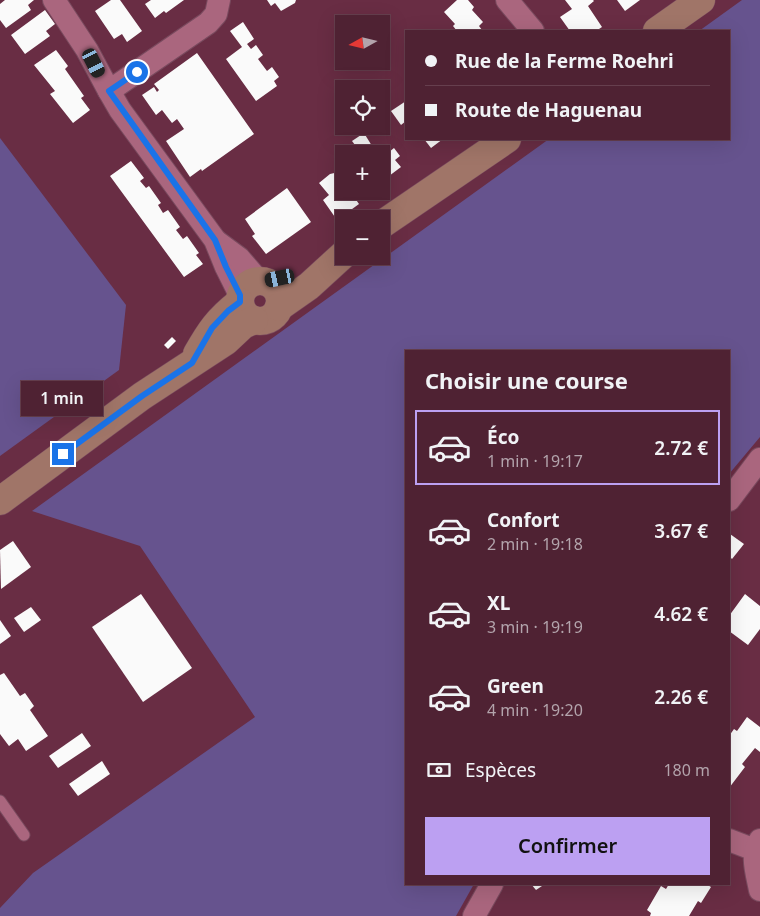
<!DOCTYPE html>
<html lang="fr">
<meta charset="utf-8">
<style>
body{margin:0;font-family:"Noto Sans",sans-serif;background:#552a3b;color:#f1f3f6;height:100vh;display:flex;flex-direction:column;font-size:19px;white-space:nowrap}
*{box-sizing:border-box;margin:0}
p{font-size:16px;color:#b3a4ac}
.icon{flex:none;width:28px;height:28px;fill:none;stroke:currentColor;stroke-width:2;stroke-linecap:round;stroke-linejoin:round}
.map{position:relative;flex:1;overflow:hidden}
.sheet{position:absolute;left:405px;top:350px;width:325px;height:535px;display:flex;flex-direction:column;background:#4f2233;border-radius:0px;box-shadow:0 5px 20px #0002,0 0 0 1px #663f4e}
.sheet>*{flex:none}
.hud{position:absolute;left:405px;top:30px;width:325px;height:110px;border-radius:0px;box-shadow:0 5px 20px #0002,0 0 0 1px #663f4e;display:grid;align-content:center;height:110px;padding:0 20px;background:#4f2233}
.needle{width:32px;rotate:262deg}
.tools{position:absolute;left:335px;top:15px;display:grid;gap:10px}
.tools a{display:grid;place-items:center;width:55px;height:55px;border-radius:0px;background:#4f2233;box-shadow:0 5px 20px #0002,0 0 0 1px #663f4e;font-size:25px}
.end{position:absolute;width:22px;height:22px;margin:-11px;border:6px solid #1a73e8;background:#fff;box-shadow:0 0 0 2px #fff}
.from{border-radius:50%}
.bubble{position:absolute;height:35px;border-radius:0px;background:#4f2233;box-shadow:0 5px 20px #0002,0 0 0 1px #663f4e;font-size:16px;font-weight:600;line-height:35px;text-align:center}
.car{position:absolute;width:15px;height:30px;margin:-15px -8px;border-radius:6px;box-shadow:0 0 4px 1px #0007;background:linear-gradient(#222 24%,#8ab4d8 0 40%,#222 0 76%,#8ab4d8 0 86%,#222 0)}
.hud b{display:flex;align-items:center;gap:18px;height:48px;font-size:19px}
.hud b+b{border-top:1px solid #663f4e}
.hud i{width:12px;height:12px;background:#f1f3f6}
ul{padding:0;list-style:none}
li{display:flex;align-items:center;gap:15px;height:75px;margin:0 10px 8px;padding:0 10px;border:2px solid transparent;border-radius:0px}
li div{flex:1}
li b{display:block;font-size:19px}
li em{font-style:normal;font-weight:600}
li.on{border-color:#bca0f2}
li>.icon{width:45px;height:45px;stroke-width:1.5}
h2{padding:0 20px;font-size:22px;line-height:60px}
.pay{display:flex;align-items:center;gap:12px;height:55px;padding:0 20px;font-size:19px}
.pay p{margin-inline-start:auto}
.primary-button{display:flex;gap:10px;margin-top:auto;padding:10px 20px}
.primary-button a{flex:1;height:58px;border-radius:0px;background:#bca0f2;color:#111;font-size:20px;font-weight:600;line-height:58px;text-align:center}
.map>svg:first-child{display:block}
.green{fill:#66538e}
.building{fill:#fafafa}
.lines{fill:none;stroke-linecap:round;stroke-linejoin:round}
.lane-casing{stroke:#794a5e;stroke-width:13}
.street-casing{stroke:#794a5e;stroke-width:24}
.secondary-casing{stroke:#794a5e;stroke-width:29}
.lane{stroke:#aa667e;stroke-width:11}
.street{stroke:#aa667e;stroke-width:22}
.secondary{stroke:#a07568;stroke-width:28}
.route{stroke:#1a73e8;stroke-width:6}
</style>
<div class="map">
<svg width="760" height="916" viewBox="0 0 760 916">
<rect width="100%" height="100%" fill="#692d44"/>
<g class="green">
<polygon points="742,0 760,0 760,437 729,474 729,351 406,351 406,884 474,884 456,916 0,916 0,908 33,873 255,717 140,546 32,511 549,139 729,139 729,31 699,31"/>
<polygon points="0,138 126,305 119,370 0,456"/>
</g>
<g class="building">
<polygon points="5,0 34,0 28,5 31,10 6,28 0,20 0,4"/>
<polygon points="111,0 120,0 142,31 127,42 122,34 114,39 95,11"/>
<polygon points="151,0 184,0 166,13 164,11 155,18 145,4"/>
<polygon points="267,0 296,0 295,3 281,11 275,3 271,6"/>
<polygon points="457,0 468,0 474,7 472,10 483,22 479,26 482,30 480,31 457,31 453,26 455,24 444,12"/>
<polygon points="565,0 593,0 594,1 588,6 602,27 596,31 570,31 560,17 572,9"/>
<polygon points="617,0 640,0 625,11"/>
<polygon points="45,10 55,24 46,31 50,36 25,54 11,35"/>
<polygon points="243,22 254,39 247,44 251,49 256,45 263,55 258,59 267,71 272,67 279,77 274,81 277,86 256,101 226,59 242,47 230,31"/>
<polygon points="56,50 68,66 65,69 84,96 81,98 90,110 73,123 50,94 55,91 34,65"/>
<polygon points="197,53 254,134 202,171 201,169 190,177 166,141 184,129 177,119 172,123 162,110 156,115 142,95 154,87 157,92 159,90 154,84"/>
<polygon points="406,101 406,121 401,125 391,111"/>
<polygon points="364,133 372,146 361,153 352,141"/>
<polygon points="424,139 443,139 431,148"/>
<polygon points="386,147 389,152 394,148 400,156 395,160 401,167 381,182 381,154 377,154"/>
<polygon points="131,161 144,178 140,181 146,188 149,186 161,203 158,205 163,213 168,210 180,227 176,230 183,239 187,236 199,253 196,255 203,264 184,277 110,176"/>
<polygon points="343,171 344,191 350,191 359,204 337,220 323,200 329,195 319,183 330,174"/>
<polygon points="287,188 311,222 266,254 252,236 255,234 245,219"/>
<polygon points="354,191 373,191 360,200"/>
<polygon points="172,337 176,341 168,349 164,345"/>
<polygon points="730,534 744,544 732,559 729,556"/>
<polygon points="13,541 31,567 1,589 0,550"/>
<polygon points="141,594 192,668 143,702 92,627"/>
<polygon points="745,594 760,606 760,629 748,645 729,631 731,629 729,628 729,616"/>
<polygon points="31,607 41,620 24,632 14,618"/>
<polygon points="0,620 11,636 0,644"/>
<polygon points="4,673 20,696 25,693 34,706 30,710 48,736 26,751 18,739 9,746 0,734 0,675"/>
<polygon points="747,717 760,727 760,752 755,748 742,764 745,767 729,788 729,736 734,729 737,731"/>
<polygon points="82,733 91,746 58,768 49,756"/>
<polygon points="102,761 110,774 78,796 69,784"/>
<polygon points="531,884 545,884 536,890"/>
<polygon points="669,884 706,884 711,887 701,903 698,901 689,916 650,916 651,913 647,910 661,886 666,889"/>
</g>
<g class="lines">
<g class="lane-casing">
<polyline id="lane" points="0,801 24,835"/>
</g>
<g class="street-casing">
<g id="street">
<polyline points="54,0 87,50 109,91 120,110 215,240 226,267 240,295"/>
<polyline points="507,0 533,31"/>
<polyline points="109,91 208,23 216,14 219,0"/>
<polyline points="216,241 239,258 258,280"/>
<polyline points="729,500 760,459"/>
<polyline points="729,840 755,850"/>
<path d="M760 840C750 855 757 874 760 890"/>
<polyline points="474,916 492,884"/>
</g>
</g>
<g class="secondary-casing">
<g id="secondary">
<polyline points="657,31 701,0"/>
<polyline points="381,225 507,139"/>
<circle cx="260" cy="301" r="20"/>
<polyline points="279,307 309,286 344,254"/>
<path d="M197 354C210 331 218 319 240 302"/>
<polyline points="0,501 142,396 226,341 243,325 254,320"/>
</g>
</g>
<use href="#lane" class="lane"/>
<use href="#street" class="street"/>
<use href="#secondary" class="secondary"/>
</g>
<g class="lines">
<polyline class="route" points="63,454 142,396 192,363 212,328 228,311 240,302 240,295 226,267 215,240 109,91 137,72"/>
</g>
</svg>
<div class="tools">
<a><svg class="needle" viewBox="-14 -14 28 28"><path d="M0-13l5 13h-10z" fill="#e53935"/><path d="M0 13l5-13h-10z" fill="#b3a4ac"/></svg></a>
<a><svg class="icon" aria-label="locate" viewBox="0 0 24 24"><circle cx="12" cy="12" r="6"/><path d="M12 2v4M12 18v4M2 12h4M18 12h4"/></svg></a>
<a>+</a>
<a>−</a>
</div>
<i class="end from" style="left:137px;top:72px"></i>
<i class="end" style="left:63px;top:454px"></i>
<div class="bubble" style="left:21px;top:381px;width:82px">1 min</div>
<i class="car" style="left:94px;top:63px;rotate:153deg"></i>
<i class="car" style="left:280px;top:278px;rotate:258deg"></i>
<div class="hud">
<b><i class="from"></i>Rue de la Ferme Roehri</b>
<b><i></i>Route de Haguenau</b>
</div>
<section class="sheet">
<h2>Choisir une course</h2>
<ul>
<li class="on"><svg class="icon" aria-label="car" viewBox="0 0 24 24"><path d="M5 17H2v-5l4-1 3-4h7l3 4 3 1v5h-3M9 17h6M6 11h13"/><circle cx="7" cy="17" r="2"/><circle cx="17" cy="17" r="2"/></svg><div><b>Éco</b><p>1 min · 19:17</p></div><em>2.72 €</em></li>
<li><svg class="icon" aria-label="car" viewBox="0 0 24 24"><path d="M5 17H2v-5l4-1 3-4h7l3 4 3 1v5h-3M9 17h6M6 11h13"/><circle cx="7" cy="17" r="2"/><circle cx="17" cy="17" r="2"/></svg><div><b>Confort</b><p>2 min · 19:18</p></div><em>3.67 €</em></li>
<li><svg class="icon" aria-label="car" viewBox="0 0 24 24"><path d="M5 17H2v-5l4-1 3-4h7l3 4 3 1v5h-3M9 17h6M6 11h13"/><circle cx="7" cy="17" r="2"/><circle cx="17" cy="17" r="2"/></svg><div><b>XL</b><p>3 min · 19:19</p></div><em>4.62 €</em></li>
<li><svg class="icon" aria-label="car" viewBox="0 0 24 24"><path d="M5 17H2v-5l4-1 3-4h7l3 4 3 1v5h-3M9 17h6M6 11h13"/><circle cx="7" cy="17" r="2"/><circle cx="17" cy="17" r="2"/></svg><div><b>Green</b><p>4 min · 19:20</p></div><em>2.26 €</em></li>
</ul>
<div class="pay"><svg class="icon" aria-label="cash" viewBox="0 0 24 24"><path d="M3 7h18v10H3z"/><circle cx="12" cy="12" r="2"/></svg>Espèces<p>180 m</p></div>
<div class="primary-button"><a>Confirmer</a></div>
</section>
</div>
